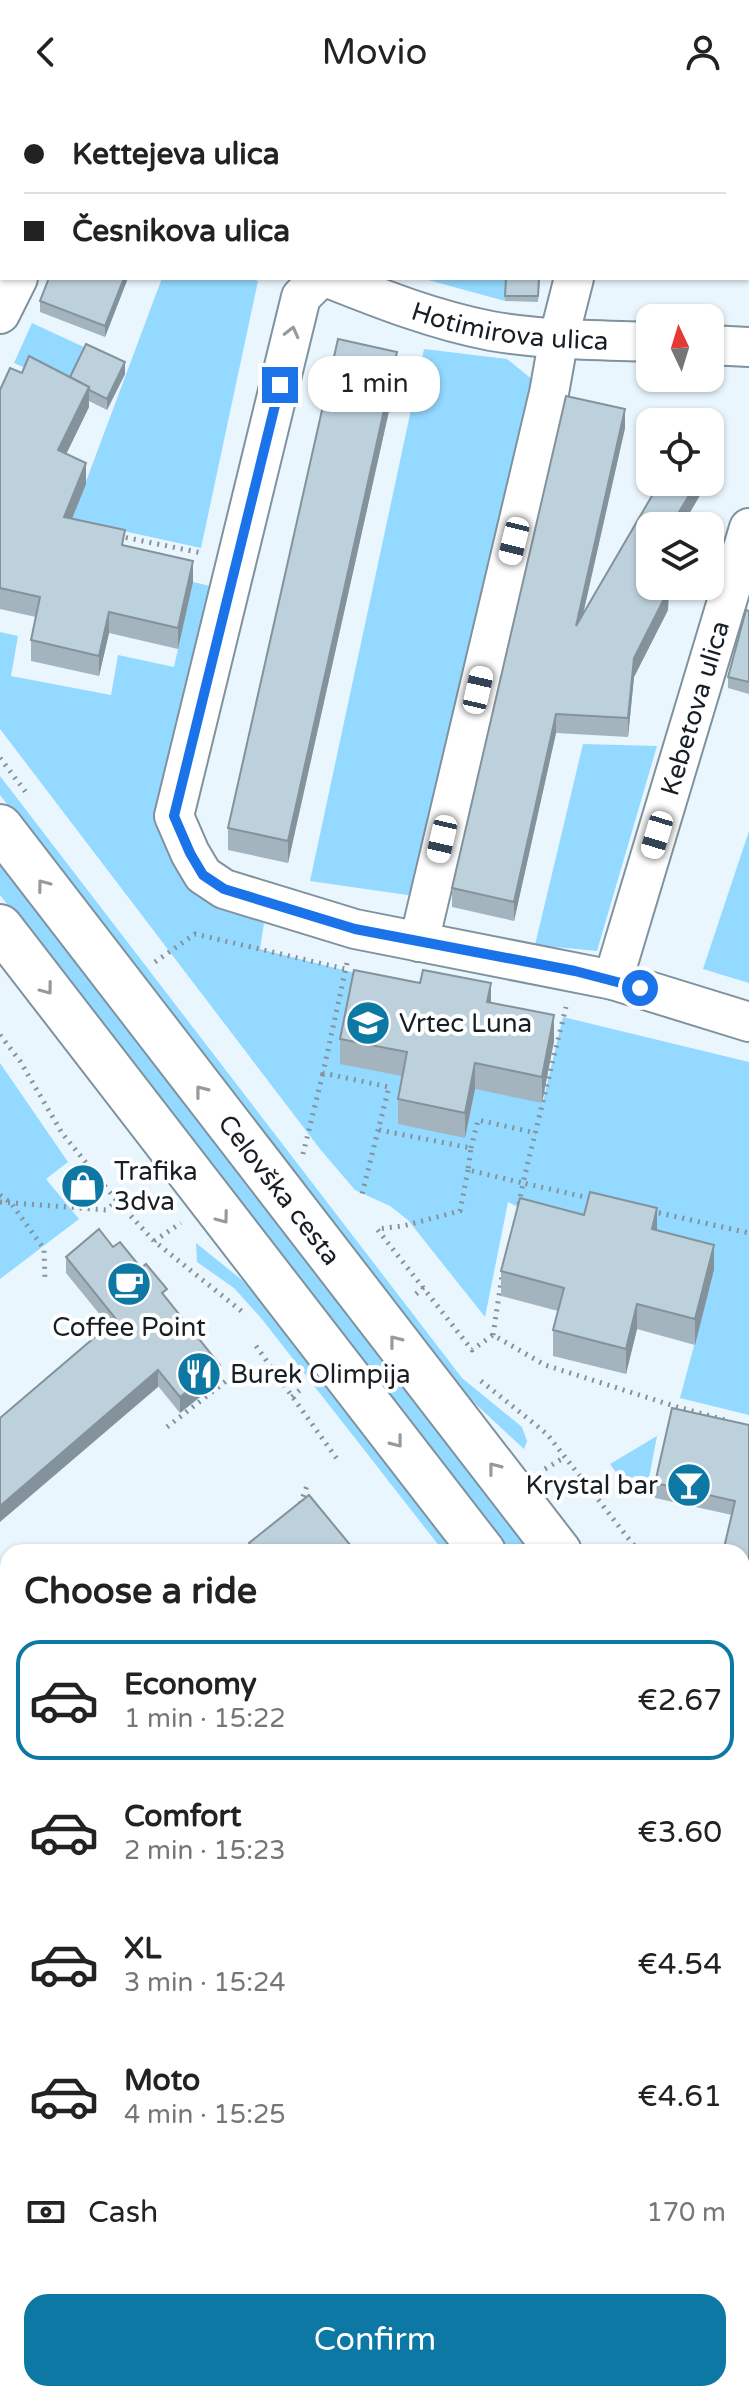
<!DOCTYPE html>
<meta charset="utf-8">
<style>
body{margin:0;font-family:"Varela Round",sans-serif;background:#f2f2f2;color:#222;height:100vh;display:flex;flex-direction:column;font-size:30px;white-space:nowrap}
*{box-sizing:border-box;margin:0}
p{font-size:26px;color:#767676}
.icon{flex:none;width:44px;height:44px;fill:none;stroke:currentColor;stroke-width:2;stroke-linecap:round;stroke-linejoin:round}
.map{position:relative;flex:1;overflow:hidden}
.details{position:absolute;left:0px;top:1440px;width:750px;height:858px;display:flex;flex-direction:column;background:#fff;border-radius:24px 24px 0 0;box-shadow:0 2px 6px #0004}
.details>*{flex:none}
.guide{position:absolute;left:0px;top:0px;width:750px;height:176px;box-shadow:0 2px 6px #0004;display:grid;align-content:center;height:176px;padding:0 24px;background:#fff}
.needle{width:52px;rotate:356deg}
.controls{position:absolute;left:636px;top:200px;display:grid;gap:16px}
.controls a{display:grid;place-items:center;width:88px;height:88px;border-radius:16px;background:#fff;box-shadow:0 2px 6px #0004;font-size:40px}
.end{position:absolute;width:36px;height:36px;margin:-18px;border:10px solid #1a73e8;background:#fff;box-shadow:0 0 0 4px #fff}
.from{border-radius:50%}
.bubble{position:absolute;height:56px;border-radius:24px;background:#fff;box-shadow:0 2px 6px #0004;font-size:26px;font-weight:600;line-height:56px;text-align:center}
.car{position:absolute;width:24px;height:48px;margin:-24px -12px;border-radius:10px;box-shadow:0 0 6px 2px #0007;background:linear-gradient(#fff 24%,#345 0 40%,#fff 0 76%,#345 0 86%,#fff 0)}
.guide b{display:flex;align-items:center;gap:28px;height:76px;font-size:30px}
.guide b+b{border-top:2px solid #e0e0e0}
.guide i{width:20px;height:20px;background:#222}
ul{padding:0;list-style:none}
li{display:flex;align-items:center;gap:24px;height:120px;margin:0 16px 12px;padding:0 8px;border:4px solid transparent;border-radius:24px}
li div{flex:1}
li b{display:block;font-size:30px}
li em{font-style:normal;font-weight:600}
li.current{border-color:#0c78a3}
li>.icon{width:72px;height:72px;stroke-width:1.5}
h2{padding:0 24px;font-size:36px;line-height:96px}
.pay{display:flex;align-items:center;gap:20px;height:88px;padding:0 24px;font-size:30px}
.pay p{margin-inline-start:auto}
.cta{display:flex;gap:16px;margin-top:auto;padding:16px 24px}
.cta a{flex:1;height:92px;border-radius:24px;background:#0c78a3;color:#fff;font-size:32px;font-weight:600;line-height:92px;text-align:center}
header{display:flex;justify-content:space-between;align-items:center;height:104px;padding:0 24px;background:#fff;font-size:36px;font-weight:600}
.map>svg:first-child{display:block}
.built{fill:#d0edfd}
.green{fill:#94d9ff}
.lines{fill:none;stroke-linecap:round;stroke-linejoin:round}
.minor-casing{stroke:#7f929d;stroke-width:42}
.major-casing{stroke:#7f929d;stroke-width:48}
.path{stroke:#889198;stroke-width:5;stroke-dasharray:2 6;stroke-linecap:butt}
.minor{stroke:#fff;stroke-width:38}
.major{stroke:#fff;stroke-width:44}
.wall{fill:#a3b4be}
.shaded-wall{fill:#84929b}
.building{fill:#bdd1dd;stroke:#84929b;stroke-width:2}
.oneway{stroke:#979a9c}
.route{stroke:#1a73e8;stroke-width:10}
.labels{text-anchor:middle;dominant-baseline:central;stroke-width:8;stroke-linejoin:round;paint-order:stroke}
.street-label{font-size:26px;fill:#181f24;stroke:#fff}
.poi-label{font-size:26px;fill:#181f24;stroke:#fff;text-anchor:start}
</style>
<header><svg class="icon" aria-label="back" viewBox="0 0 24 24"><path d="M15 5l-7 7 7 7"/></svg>Movio<svg class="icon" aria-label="person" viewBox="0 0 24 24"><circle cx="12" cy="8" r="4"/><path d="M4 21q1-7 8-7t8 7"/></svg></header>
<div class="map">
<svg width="749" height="2297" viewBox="0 0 749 2297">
<rect width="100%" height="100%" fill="#eaf6fe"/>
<polygon class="built" points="0,2081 8,2091 8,2290 178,2290 184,2297 0,2297"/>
<g class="green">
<polygon points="123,0 310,0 122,2"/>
<polygon points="461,0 594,0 461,2"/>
<polygon points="162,174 249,174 258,177 201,444 0,400 0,390 75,407"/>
<polygon points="421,174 506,174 505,197"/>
<polygon points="32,219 86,244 69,283 14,259"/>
<polygon points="424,245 507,255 549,289 428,794 310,777"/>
<polygon points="193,478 215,483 160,717 202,791 264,819 260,845 359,870 407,973 465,1034 475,985 543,997 563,913 749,958 749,1311 680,1294 714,1167 584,1136 508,1098 485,1213 408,1116 390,1102 355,1086 320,1045 0,625 0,528 18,532 11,572 111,591 118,551 174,563"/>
<polygon points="583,640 657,642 597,847 535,841"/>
<polygon points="0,672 462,1274 522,1323 527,1337 524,1345 456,1282 436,1259 0,691"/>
<polygon points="749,727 749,879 703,865"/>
<polygon points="0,757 534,1448 508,1448 152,991 0,791"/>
<polygon points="0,959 68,1058 46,1075 79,1115 0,1175"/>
<polygon points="196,1139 242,1176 270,1207 457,1448 444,1448 261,1214 234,1184 197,1158"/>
<polygon points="657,1332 649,1374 635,1372 624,1379 610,1360"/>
<polygon points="742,1507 749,1508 749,1561 742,1554"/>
<polygon points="742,2049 749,2057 749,2129 742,2128"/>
<polygon points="0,2081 8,2091 8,2178 0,2176"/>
<polygon points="742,2279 749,2281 749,2297 619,2297 628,2290 742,2290"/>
</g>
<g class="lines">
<g class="minor-casing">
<g id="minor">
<polyline points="95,2 96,0"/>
<polyline points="375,2 375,0"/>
<polyline points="608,2 608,0"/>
<polyline points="0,45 2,45"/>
<polyline points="320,174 301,193 174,712 190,749 203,771 224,785 355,825 613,876 749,918"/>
<path id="s1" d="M328 174C381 195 434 216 491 227 543 236 597 236 650 238"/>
<polyline points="0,210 18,174"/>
<polyline points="710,241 749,243"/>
<polyline points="419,838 549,289 559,233 574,174"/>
<path id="s2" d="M613 876 749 424"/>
<polyline points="0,2014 8,2024"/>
<polyline points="223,2290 228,2297"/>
</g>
</g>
<g class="major-casing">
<g id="major">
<path id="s3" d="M0 723 559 1448"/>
<polyline points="0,823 483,1448"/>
<polyline points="742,1681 749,1689"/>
<polyline points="742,1777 749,1785"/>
</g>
</g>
<g class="path">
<polyline points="118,432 202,449"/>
<polyline points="0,654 28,691"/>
<polyline points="155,858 195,830 345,865"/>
<polyline points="347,859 323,969 389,983 361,1094"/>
<polyline points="0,931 20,957 62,1029 117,1097 154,1137 245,1210"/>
<polyline points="379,1026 471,1044 468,1066 523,1079 566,903"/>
<polyline points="471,1044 478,1016 536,1029"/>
<polyline points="303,1050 323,969"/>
<polyline points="468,1066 460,1107 403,1122 377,1125 472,1246 493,1231 545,1261 674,1302 725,1316"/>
<polyline points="0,1091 11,1099 44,1145 45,1177"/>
<polyline points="0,1098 106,1106 117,1097"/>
<polyline points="519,1100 523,1079 594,1095"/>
<polyline points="651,1107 749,1129"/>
<polyline points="154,1137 181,1119"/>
<polyline points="416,1190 424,1183"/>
<polyline points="493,1231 502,1172"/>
<polyline points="256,1242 337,1355"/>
<polyline points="481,1277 547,1330 639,1448"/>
<polyline points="292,1293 300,1286"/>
<polyline points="167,1323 230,1274"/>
<polyline points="545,1365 565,1353"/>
<polyline points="300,1400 308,1379"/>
<polyline points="742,1577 749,1580"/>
<polyline points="742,1584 749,1595"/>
<polyline points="742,1844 749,1853"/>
<polyline points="0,2165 8,2165"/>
</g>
<use href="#minor" class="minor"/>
<use href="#major" class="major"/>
</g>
<g class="wall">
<polygon points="49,174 128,174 105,233 40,208 40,197"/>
<polygon points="506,174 540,174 538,198 505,197"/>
<polygon points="22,269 70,273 125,270 107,306 89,297 89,303 66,350 86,380 72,415 193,478 178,545 109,529 99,572 31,557 31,536 36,513 0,505 0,286"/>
<polygon points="397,271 288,759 228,746 228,724"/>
<polygon points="566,292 625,305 625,324 583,510 660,378 703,378 703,386 682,422 650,422 650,482 669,482 668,506 634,573 628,633 556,629 514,817 452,803 452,784"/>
<polygon points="749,507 749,590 728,584 728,573"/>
<polygon points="491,899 554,937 542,999 475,985 465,1034 398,1020 398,995 402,972 340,960 340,935"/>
<polygon points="584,1111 657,1126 714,1166 695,1241 637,1225 626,1270 553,1252 553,1226 558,1207 501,1192 501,1167"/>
<polygon points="113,1143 167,1195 220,1277 180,1309 66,1169 66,1153"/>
<polygon points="749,1321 749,1501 742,1499 742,1448 732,1411 655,1394 655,1379"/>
<polygon points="249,1439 356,1448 249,1448"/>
<polygon points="742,2118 749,2119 749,2189 742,2188"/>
</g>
<g class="shaded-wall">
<polygon points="2,0 7,0 7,2 2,2 2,17 1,22"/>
<polygon points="124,174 128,174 105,233 105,222"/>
<polygon points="397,248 397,271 288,759 288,737"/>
<polygon points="125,258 125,270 107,306 107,295"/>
<polygon points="89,283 89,303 58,367 58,346"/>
<polygon points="625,305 625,324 576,541 576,522"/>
<polygon points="86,359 86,380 64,434 64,413"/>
<polygon points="697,378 703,378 703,386 682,422 672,422 673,418"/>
<polygon points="193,457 193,478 178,545 178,524"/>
<polygon points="668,482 669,482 668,506 634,573 628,633 628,614 634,554"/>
<polygon points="109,508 109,529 99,572 99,552"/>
<polygon points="556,610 556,629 514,817 514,798"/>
<polygon points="491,879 491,905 487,898"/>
<polygon points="554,911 554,937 542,999 542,973"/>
<polygon points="475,959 475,985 465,1034 465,1009"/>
<polygon points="657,1104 657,1130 652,1125"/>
<polygon points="714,1141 714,1166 695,1241 695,1215"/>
<polygon points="637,1200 637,1225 626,1270 626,1245"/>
<polygon points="220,1261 220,1277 180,1309 180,1293"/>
<polygon points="158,1266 158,1283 0,1418 0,1402"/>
<polygon points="8,1720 8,1736 0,1739 0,1723"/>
<polygon points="8,1910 8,1933 0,1939 0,1917"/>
<polygon points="749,2005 749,2028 742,2033 742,2011"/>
<polygon points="593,2290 621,2290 613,2297 585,2297"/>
</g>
<g class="building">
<polygon points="307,0 341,0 340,2 306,2"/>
<polygon points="394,0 454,0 453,2 394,2"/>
<polygon points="629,0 698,0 698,2 628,2"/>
<polygon points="49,174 124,174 105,222 40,197"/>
<polygon points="506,174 539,174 538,192 505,192"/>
<polygon points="338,235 397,248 288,737 228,724"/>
<polygon points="86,240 125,258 107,295 89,286 89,283 70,273"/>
<polygon points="29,252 89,283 58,346 86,359 64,413 125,426 122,441 193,457 178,524 109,508 99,552 31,536 40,493 0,484 0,286 10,264 22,269"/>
<polygon points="566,292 625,305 576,522 660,378 697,378 673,418 672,422 650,422 650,482 668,482 668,487 634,554 628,614 556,610 514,798 452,784"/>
<polygon points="746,506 749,507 749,578 728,573"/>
<polygon points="354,866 420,879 423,866 491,879 487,898 554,911 542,973 475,959 465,1009 398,995 407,948 340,935"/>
<polygon points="590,1088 657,1104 652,1125 714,1141 695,1215 637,1200 626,1245 553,1226 564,1184 501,1167 520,1094 584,1111"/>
<polygon points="99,1125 113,1143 120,1138 141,1164 146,1160 167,1185 162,1189 220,1261 180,1293 158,1266 0,1402 0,1314 116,1215 66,1153"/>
<polygon points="672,1304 749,1321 749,1486 742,1484 742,1448 723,1448 735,1397 655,1379"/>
<polygon points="309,1391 356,1448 256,1448 249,1439"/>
<polygon points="0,1468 8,1477 8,1720 0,1723"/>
<polygon points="0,1764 8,1774 8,1910 0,1917"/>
<polygon points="749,1928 749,2005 742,2011 742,1934"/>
<polygon points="742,2118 749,2119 749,2178 742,2177"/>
<polygon points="0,2260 8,2262 8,2290 106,2290 105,2297 0,2297"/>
<polygon points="498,2290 593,2290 585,2297 489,2297"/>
</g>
<defs><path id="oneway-chevron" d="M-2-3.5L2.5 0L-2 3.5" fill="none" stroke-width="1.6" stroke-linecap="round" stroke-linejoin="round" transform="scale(2)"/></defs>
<g class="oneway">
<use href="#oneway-chevron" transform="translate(292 228) rotate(-76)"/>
<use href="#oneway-chevron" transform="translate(43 781) rotate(-127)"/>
<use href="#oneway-chevron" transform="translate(47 885) rotate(53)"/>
<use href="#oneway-chevron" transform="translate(201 987) rotate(-128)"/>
<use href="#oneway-chevron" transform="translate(223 1114) rotate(53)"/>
<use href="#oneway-chevron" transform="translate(395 1237) rotate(-128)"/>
<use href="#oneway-chevron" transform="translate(397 1338) rotate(52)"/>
<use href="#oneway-chevron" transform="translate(494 1364) rotate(-128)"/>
</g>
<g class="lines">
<polyline class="route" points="280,281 174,712 190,749 203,771 224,785 355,825 575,867 640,884"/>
</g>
<defs>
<g id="school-disc" transform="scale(2.3)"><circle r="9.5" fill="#0c78a3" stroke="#fff"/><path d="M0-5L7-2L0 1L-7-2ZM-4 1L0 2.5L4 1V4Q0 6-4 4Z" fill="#fff"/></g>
<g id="shop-disc" transform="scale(2.3)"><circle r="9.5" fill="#0c78a3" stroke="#fff"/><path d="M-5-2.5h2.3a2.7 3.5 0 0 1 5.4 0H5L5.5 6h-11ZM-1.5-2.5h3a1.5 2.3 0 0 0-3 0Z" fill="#fff"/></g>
<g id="cafe-disc" transform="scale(2.3)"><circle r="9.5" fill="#0c78a3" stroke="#fff"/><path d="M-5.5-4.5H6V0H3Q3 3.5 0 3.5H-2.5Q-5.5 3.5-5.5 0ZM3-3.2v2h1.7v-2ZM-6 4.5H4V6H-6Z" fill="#fff"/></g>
<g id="restaurant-disc" transform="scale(2.3)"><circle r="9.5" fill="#0c78a3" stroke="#fff"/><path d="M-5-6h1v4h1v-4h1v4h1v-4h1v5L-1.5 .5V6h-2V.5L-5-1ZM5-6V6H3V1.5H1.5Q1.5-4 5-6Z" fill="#fff"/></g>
<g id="bar-disc" transform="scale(2.3)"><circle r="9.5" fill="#0c78a3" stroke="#fff"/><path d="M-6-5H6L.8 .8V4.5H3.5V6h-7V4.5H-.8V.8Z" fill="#fff"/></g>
</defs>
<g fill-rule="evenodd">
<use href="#school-disc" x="368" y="919"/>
<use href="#shop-disc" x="83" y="1082"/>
<use href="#cafe-disc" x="129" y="1180"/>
<use href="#restaurant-disc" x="199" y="1270"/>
<use href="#bar-disc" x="689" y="1381"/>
</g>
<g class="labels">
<g class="street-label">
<text stroke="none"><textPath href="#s1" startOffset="190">Hotimirova ulica</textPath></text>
<text stroke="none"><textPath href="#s2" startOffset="284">Kebetova ulica</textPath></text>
<text stroke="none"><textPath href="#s3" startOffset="458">Celovška cesta</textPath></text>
</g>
<g class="poi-label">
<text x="399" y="919">Vrtec Luna</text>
<text x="114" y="1067">Trafika<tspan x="114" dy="30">3dva</tspan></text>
<text x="129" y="1223" text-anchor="middle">Coffee Point</text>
<text x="230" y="1270">Burek Olimpija</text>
<text x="658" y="1381" text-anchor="end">Krystal bar</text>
</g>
</g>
</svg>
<div class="controls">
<a><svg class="needle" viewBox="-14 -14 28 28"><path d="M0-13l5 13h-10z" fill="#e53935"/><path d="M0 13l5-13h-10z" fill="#767676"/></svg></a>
<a><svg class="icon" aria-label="locate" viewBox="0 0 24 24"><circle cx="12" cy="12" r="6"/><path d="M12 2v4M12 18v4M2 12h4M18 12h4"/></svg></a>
<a><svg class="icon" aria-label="layers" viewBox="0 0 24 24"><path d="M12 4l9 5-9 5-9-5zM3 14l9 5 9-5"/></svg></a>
</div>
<i class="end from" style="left:640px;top:884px"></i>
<i class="end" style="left:280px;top:281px"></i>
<div class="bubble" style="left:308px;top:252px;width:132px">1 min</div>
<i class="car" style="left:514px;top:437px;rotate:194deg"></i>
<i class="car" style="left:478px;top:586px;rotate:13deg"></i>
<i class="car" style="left:657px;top:731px;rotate:197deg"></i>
<i class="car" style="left:442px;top:735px;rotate:193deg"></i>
<div class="guide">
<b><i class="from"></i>Kettejeva ulica</b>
<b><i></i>Česnikova ulica</b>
</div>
<section class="details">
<h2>Choose a ride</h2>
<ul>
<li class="current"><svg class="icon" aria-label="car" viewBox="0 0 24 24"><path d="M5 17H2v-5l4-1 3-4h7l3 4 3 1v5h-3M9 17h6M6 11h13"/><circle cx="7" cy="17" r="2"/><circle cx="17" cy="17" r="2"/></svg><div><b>Economy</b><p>1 min · 15:22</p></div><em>€2.67</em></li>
<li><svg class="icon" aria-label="car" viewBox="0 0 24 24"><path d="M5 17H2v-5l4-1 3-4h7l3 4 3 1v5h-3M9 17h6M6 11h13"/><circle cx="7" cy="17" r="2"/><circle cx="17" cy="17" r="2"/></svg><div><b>Comfort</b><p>2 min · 15:23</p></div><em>€3.60</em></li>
<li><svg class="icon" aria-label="car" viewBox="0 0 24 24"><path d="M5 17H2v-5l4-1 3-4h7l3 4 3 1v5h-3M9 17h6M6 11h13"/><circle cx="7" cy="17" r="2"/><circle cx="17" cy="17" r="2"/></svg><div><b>XL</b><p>3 min · 15:24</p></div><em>€4.54</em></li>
<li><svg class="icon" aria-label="car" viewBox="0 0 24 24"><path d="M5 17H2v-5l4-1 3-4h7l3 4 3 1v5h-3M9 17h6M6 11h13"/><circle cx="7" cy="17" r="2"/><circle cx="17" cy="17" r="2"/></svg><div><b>Moto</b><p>4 min · 15:25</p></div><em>€4.61</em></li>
</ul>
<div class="pay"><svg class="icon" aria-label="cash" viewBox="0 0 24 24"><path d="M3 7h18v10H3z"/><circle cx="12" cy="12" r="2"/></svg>Cash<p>170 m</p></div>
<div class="cta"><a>Confirm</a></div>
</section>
</div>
